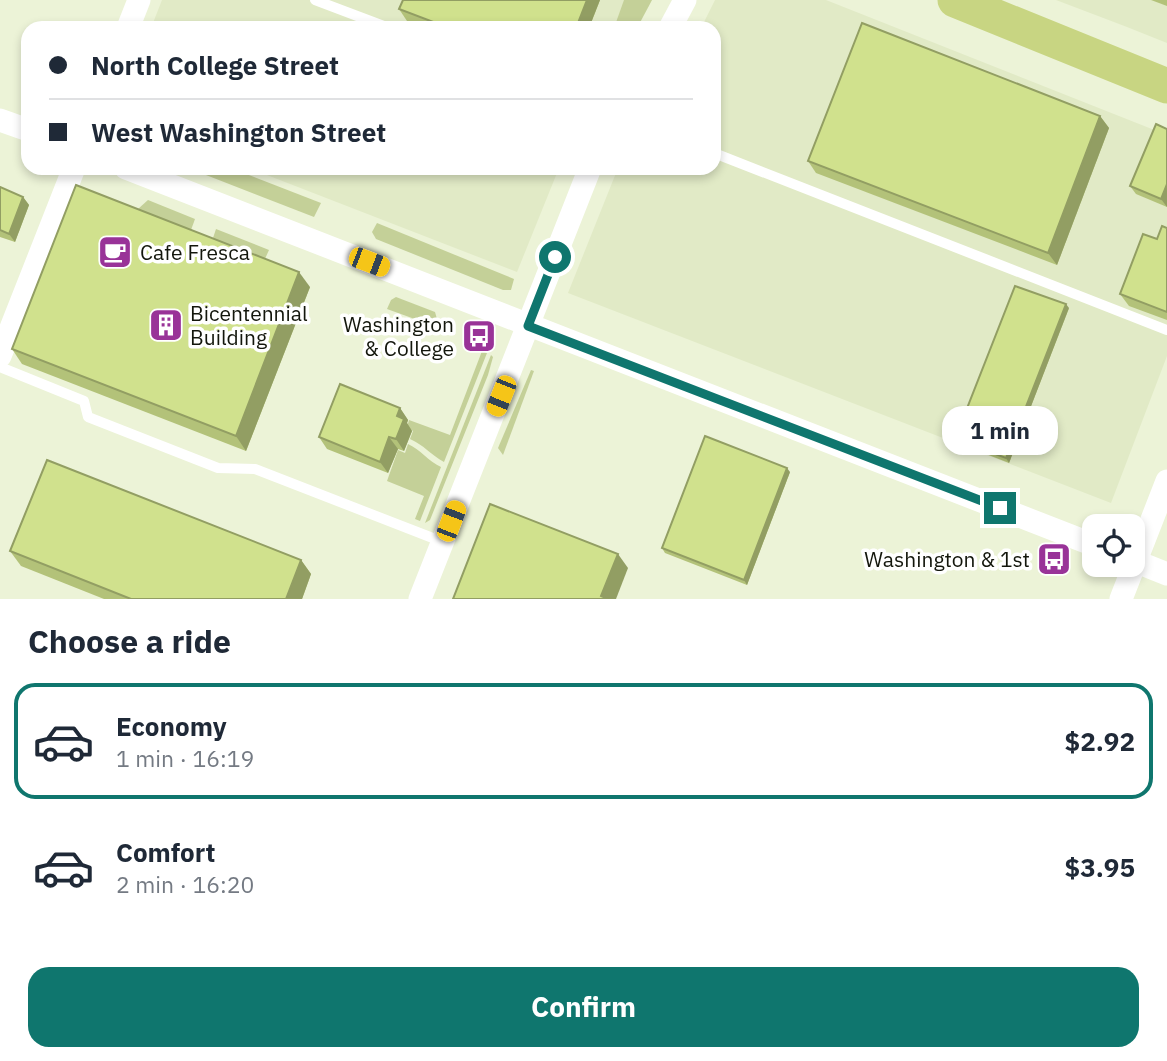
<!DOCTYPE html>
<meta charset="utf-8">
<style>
body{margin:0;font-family:"IBM Plex Sans",sans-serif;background:#f2f2f3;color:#1f2937;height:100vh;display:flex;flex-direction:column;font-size:26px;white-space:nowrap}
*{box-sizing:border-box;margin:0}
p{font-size:23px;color:#747a83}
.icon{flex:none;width:38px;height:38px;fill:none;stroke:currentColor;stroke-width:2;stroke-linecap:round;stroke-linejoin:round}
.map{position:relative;height:599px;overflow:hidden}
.drawer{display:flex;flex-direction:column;background:#fff;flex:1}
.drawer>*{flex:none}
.top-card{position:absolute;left:21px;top:21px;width:700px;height:154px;border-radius:21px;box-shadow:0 4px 10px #0003;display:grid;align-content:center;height:154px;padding:0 28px;background:#fff}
.tools{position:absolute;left:1082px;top:514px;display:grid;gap:14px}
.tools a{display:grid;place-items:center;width:63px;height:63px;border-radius:14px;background:#fff;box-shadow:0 4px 10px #0003;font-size:35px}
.end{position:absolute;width:32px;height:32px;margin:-16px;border:9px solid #0f766e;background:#fff;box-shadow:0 0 0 4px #fff}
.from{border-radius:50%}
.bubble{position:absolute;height:49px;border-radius:21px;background:#fff;box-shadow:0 4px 10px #0003;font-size:23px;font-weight:700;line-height:49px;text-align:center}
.car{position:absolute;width:21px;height:42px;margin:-21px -10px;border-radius:9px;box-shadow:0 0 5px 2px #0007;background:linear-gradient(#f5c518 24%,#345 0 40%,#f5c518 0 76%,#345 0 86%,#f5c518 0)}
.top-card b{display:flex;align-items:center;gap:24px;height:66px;font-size:26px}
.top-card b+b{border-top:2px solid #e0e1e3}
.top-card i{width:18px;height:18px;background:#1f2937}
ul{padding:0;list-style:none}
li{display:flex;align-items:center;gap:21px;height:116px;margin:0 14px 10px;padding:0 14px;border:4px solid transparent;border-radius:21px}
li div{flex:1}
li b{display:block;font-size:26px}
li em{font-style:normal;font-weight:700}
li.active{border-color:#0f766e}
li>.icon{width:63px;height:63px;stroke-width:1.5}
h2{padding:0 28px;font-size:32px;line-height:84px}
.primary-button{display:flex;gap:14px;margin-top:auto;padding:14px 28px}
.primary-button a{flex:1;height:80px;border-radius:21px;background:#0f766e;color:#fff;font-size:28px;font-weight:700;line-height:80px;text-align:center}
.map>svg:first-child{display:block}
.built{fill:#e1eac6}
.green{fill:#c4d098}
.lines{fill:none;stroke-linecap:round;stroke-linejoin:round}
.lane{stroke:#fff;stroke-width:10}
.street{stroke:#fff;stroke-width:23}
.primary{stroke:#c8d582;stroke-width:35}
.wall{fill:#b3c279}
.shaded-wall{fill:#929e63}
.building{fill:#d0e18d;stroke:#929e63;stroke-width:2}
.route{stroke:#0f766e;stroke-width:9}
.labels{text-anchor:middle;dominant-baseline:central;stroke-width:7;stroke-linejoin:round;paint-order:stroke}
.poi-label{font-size:21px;fill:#13160c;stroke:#fff;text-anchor:start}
</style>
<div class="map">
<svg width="1167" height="599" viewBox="0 0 1167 599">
<rect width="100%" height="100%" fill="#ecf3d7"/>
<g class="built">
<polygon points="162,0 652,0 637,28 151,28"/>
<polygon points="715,0 826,0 1167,135 1167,356 1111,503 568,293 618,168 714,168 714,28 701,28"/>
<polygon points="1056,0 1167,0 1167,43 1127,27"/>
<polygon points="249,168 559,168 517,272"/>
</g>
<g class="green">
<polygon points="624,0 652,0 637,28 614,28"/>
<polygon points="188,168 231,168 321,203 314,217"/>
<polygon points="148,200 195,219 191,230 138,209"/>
<polygon points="377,223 514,279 511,290 503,290 376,239 372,232"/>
<polygon points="216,229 269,250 264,261 212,241"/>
<polygon points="396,297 435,312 437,319 434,326 387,309 391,300"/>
<path d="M482 351 487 353 444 462C431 455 424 445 410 439L413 431 407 427 409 420 450 435Z"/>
<polygon points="491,355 493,357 488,375 430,520 425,523"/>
<polygon points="531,370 534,371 503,455 498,448"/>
<path d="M408 444C421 450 428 461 441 467L420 521 415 519 424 496 387 481 398 450 405 453Z"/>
</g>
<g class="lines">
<g class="lane">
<polyline points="315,0 389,28"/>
<polyline points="714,153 1167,330"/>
<polyline points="0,367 84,401 88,417 218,468 255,469 443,542"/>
</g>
<g class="street">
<polyline points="128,28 139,0"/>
<polyline points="670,28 685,0"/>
<polyline points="0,120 28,130"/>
<polyline points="126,168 1094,545"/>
<polyline points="0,356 74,168"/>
<polyline points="1132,560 1167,574"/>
<polyline points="420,599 590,168"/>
<polyline points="1121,599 1167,481"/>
</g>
<polyline class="primary" points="955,0 1167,86"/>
</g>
<g class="wall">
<polygon points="403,0 600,0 589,28 426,28 407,21 399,9"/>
<polygon points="1151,0 1167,0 1167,6"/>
<polygon points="1100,116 1109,128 1057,265 816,173 808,161"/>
<polygon points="1167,129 1167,207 1136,194 1130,186"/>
<polygon points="0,187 23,197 29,205 15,242 0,237"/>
<polygon points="1167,228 1167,320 1129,306 1120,294 1157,239"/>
<polygon points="310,287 246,451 22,364 12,349"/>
<polygon points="1069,308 1009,463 958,443 955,439"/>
<polygon points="400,408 408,420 407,423 412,431 404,451 398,449 388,473 327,449 319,437"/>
<polygon points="790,472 747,585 665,553 662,548"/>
<polygon points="10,551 301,560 311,574 302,599 104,599 21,566"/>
</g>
<g class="shaded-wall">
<polygon points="587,0 600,0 589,28 576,28"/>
<polygon points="1100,116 1109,128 1057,265 1048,253"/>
<polygon points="1167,184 1167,207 1161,199"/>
<polygon points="23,197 29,205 15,242 9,234"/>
<polygon points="299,272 310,287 246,451 236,436"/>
<polygon points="1066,304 1069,308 1009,463 1006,458"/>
<polygon points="400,408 408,420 407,423 412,431 404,451 396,439 397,416"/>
<polygon points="389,437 398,449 388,473 380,462"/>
<polygon points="787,468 790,472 747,585 744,580"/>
<polygon points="618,554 628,568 616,599 603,599 601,596"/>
<polygon points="301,560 311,574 302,599 286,599"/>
</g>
<g class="building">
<polygon points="403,0 587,0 576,28 449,28 399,9"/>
<polygon points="862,23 1100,116 1048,253 808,161"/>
<polygon points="1156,124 1167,129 1167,184 1161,199 1130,186"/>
<polygon points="76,185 299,272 236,436 12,349"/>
<polygon points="0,187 23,197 9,234 0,230"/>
<polygon points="1162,226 1167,228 1167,312 1120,294 1143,234 1157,239"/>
<polygon points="1015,286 1066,304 1006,458 955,439"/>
<polygon points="340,384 400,408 397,416 404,419 396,439 389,437 380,462 319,437"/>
<polygon points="705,436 787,468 744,580 662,548"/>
<polygon points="47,460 301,560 286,599 131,599 10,551"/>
<polygon points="490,504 618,554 601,596 608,599 453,599"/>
</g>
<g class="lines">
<polyline class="route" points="555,257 528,326 1000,508"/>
</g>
<defs>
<g id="cafe-square" transform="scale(1.75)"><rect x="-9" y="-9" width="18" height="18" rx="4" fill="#993398" stroke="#fff"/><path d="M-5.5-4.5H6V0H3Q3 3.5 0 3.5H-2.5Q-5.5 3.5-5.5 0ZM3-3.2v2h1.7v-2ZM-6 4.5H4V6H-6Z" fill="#fff"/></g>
<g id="building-square" transform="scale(1.75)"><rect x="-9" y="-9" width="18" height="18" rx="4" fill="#993398" stroke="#fff"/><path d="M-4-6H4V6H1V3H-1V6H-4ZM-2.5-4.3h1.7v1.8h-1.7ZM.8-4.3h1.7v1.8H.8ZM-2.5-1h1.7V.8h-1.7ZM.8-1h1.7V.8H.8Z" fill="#fff"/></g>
<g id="bus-square" transform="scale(1.75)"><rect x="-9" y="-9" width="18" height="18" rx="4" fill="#993398" stroke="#fff"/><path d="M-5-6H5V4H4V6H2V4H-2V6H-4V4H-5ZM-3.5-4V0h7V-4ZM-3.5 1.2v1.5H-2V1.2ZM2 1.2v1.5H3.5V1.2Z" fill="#fff"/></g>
</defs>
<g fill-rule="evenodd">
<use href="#cafe-square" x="115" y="252"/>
<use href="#building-square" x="166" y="325"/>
<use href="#bus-square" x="479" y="336"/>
<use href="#bus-square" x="1054" y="559"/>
</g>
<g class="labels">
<g class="poi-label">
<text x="140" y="252">Cafe Fresca</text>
<text x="190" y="313">Bicentennial<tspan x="190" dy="24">Building</tspan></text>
<text x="454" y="324" text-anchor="end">Washington<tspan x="454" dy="24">&amp; College</tspan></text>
<text x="1030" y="559" text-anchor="end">Washington &amp; 1st</text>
</g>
</g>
</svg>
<div class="tools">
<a><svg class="icon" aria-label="locate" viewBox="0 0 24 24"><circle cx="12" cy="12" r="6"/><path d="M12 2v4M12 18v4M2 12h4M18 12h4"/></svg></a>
</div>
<i class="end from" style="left:555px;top:257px"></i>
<i class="end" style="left:1000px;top:508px"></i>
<div class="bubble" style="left:942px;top:406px;width:116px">1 min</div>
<i class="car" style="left:369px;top:262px;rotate:111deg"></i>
<i class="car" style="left:501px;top:396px;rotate:202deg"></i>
<i class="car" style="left:451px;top:521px;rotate:21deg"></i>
<div class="top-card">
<b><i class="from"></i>North College Street</b>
<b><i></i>West Washington Street</b>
</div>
</div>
<section class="drawer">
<h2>Choose a ride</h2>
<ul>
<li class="active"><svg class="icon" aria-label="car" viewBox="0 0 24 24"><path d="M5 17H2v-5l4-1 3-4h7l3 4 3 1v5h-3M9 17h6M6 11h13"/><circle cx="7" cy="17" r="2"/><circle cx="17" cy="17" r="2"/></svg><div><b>Economy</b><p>1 min · 16:19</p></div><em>$2.92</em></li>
<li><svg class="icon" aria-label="car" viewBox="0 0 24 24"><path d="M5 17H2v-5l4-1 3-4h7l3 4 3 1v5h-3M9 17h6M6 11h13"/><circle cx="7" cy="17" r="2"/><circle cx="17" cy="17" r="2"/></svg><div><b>Comfort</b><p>2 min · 16:20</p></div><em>$3.95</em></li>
</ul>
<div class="primary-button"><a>Confirm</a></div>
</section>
